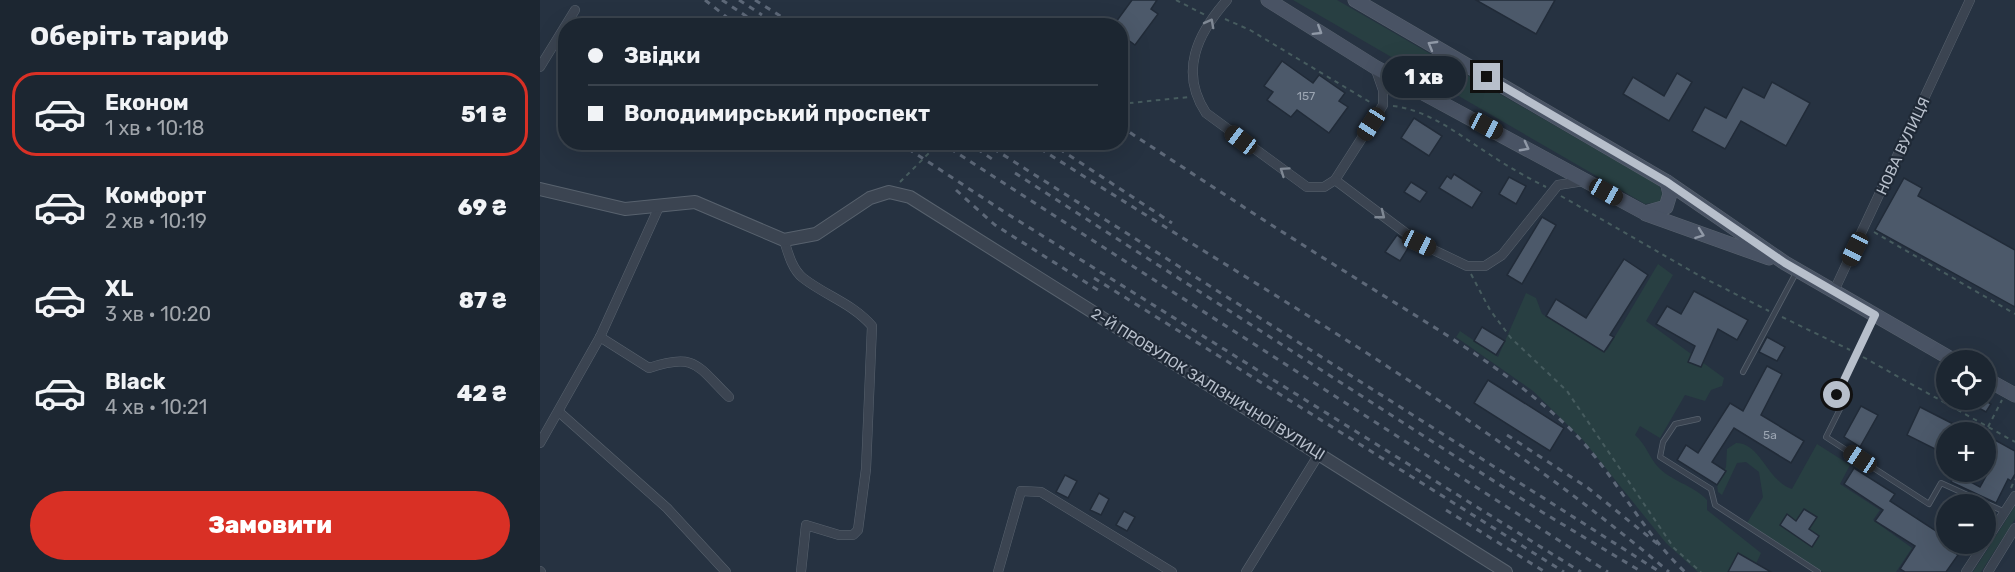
<!DOCTYPE html>
<html lang="uk">
<meta charset="utf-8">
<style>
body{margin:0;font-family:Rubik,sans-serif;background:#29323d;color:#f1f3f6;height:100vh;display:flex;flex-direction:column;font-size:22px;white-space:nowrap}
*{box-sizing:border-box;margin:0}
p{font-size:20px;color:#a0a5ab}
.icon{flex:none;width:33px;height:33px;fill:none;stroke:currentColor;stroke-width:2;stroke-linecap:round;stroke-linejoin:round}
.map{position:relative;flex:1;overflow:hidden}
.drawer{display:flex;flex-direction:column;background:#1c2631;width:540px}
.drawer>*{flex:none}
.banner{position:absolute;left:18px;top:18px;width:570px;height:132px;border-radius:24px;box-shadow:0 6px 24px #0002,0 0 0 2px #3a434d;display:grid;align-content:center;height:132px;padding:0 30px;background:#1c2631}
.tools{position:absolute;left:1396px;top:350px;display:grid;gap:12px}
.tools a{display:grid;place-items:center;width:60px;height:60px;border-radius:50%;background:#1c2631;box-shadow:0 6px 24px #0002,0 0 0 2px #3a434d;font-size:30px}
.end{position:absolute;width:27px;height:27px;margin:-14px;border:8px solid #b7bfcb;background:#111;box-shadow:0 0 0 3px #111}
.from{border-radius:50%}
.bubble{position:absolute;height:42px;border-radius:21px;background:#1c2631;box-shadow:0 6px 24px #0002,0 0 0 2px #3a434d;font-size:20px;font-weight:800;line-height:42px;text-align:center}
.car{position:absolute;width:18px;height:36px;margin:-18px -9px;border-radius:8px;box-shadow:0 0 4px 2px #0007;background:linear-gradient(#222 24%,#8ab4d8 0 40%,#222 0 76%,#8ab4d8 0 86%,#222 0)}
.banner b{display:flex;align-items:center;gap:21px;height:57px;font-size:22px}
.banner b+b{border-top:2px solid #3a434d}
.banner i{width:15px;height:15px;background:#f1f3f6}
ul{padding:0;list-style:none}
li{display:flex;align-items:center;gap:18px;height:84px;margin:0 12px 9px;padding:0 18px;border:3px solid transparent;border-radius:24px}
li div{flex:1}
li b{display:block;font-size:22px}
li em{font-style:normal;font-weight:800}
li.active{border-color:#d93025}
li>.icon{width:54px;height:54px;stroke-width:1.5}
h2{padding:0 30px;font-size:27px;line-height:72px}
.primary-button{display:flex;gap:12px;margin-top:auto;padding:12px 30px}
.primary-button a{flex:1;height:69px;border-radius:36px;background:#d93025;color:#fff;font-size:24px;font-weight:800;line-height:69px;text-align:center}
main{display:flex;flex:1;min-height:0}
.map>svg:first-child{display:block}
.green{fill:#283f42}
.building{fill:#4c596a;stroke:#212b38;stroke-width:1.5}
.lines{fill:none;stroke-linecap:round;stroke-linejoin:round}
.service-casing{stroke:#58626e;stroke-width:6}
.minor-casing{stroke:#58626e;stroke-width:10}
.tertiary-casing{stroke:#58626e;stroke-width:14}
.secondary-casing{stroke:#58626e;stroke-width:15}
.path{stroke:#475c5f;stroke-width:2;stroke-dasharray:4.5 4.5;stroke-linecap:butt}
.service{stroke:#3b4451;stroke-width:4.5}
.minor{stroke:#3b4451;stroke-width:9}
.tertiary{stroke:#3b4451;stroke-width:12}
.secondary{stroke:#495364;stroke-width:14}
.rail{stroke:#5d6878;stroke-width:3;stroke-dasharray:6 6;stroke-linecap:butt}
.oneway{stroke:#7f8894}
.oneway2{stroke:#9099a7}
.route{stroke:#b7bfcb;stroke-width:8}
.labels{text-anchor:middle;dominant-baseline:central;stroke-width:4.5;stroke-linejoin:round;paint-order:stroke}
.number-label{font-size:12px;fill:#9ca6b3}
.street-label{font-size:15px;fill:#b7bfcb;stroke:#1f2936}
</style>
<main>
<section class="drawer">
<h2>Оберіть тариф</h2>
<ul>
<li class="active"><svg class="icon" aria-label="car" viewBox="0 0 24 24"><path d="M5 17H2v-5l4-1 3-4h7l3 4 3 1v5h-3M9 17h6M6 11h13"/><circle cx="7" cy="17" r="2"/><circle cx="17" cy="17" r="2"/></svg><div><b>Економ</b><p>1 хв · 10:18</p></div><em>51 ₴</em></li>
<li><svg class="icon" aria-label="car" viewBox="0 0 24 24"><path d="M5 17H2v-5l4-1 3-4h7l3 4 3 1v5h-3M9 17h6M6 11h13"/><circle cx="7" cy="17" r="2"/><circle cx="17" cy="17" r="2"/></svg><div><b>Комфорт</b><p>2 хв · 10:19</p></div><em>69 ₴</em></li>
<li><svg class="icon" aria-label="car" viewBox="0 0 24 24"><path d="M5 17H2v-5l4-1 3-4h7l3 4 3 1v5h-3M9 17h6M6 11h13"/><circle cx="7" cy="17" r="2"/><circle cx="17" cy="17" r="2"/></svg><div><b>XL</b><p>3 хв · 10:20</p></div><em>87 ₴</em></li>
<li><svg class="icon" aria-label="car" viewBox="0 0 24 24"><path d="M5 17H2v-5l4-1 3-4h7l3 4 3 1v5h-3M9 17h6M6 11h13"/><circle cx="7" cy="17" r="2"/><circle cx="17" cy="17" r="2"/></svg><div><b>Black</b><p>4 хв · 10:21</p></div><em>42 ₴</em></li>
</ul>
<div class="primary-button"><a>Замовити</a></div>
</section>
<div class="map">
<svg width="1475" height="572" viewBox="0 0 1475 572">
<rect width="100%" height="100%" fill="#263241"/>
<g class="green">
<path d="M753 0H797L1118 185C1123 191 1123 196 1119 202L1105 204Z"/>
<path d="M1118 264 1133 275 1106 321 1184 378 1182 386 1171 390 1165 401 1145 395 1120 438 1100 426 1095 435C1107 446 1109 457 1118 467 1131 481 1153 485 1167 500V510L1221 553 1214 568 1219 572H1158L1126 543 1043 440 993 391 916 337 920 331 958 357 986 293 996 298 1002 314 1060 349 1067 350Z"/>
<path d="M1196 443C1221 443 1227 481 1252 489L1277 444 1310 465 1300 484 1340 510 1333 520 1372 548 1356 572H1283L1207 523 1223 497 1219 472 1206 462 1197 463 1182 495 1178 492 1177 485 1186 467 1187 449Z"/>
<polygon points="1475,506 1475,519 1441,572 1433,572"/>
</g>
<g class="building">
<polygon points="592,0 617,0 611,9 618,14 595,45 580,34 580,26 573,26"/>
<polygon points="936,0 1015,0 996,34"/>
<polygon points="742,61 773,83 779,75 805,93 799,101 808,107 789,133 757,110 751,117 727,100 733,92 724,86"/>
<polygon points="1137,73 1152,82 1129,121 1083,94 1093,77 1124,96"/>
<polygon points="1232,82 1270,103 1246,146 1201,121 1185,149 1152,131 1165,107 1186,118 1203,87 1224,98"/>
<polygon points="874,118 902,136 889,156 861,138"/>
<polygon points="914,174 942,192 932,208 899,188 907,176 911,179"/>
<polygon points="969,177 986,186 976,204 959,194"/>
<polygon points="1364,178 1382,188 1378,196 1475,250 1475,307 1335,230"/>
<polygon points="871,182 887,192 880,202 864,192"/>
<polygon points="1002,217 1016,225 982,284 967,275"/>
<polygon points="857,235 870,245 860,261 845,252"/>
<polygon points="1084,259 1108,275 1070,335 1074,337 1064,352 1006,316 1016,299 1046,318"/>
<polygon points="1154,291 1208,320 1197,340 1178,329 1161,367 1148,362 1155,346 1116,324 1127,306 1141,314"/>
<polygon points="942,327 965,341 956,355 934,341"/>
<polygon points="1227,337 1245,347 1237,361 1219,352"/>
<polygon points="1227,366 1242,374 1221,415 1264,441 1251,463 1194,428 1172,462 1186,471 1177,485 1137,460 1146,445 1158,453 1190,403 1203,411"/>
<polygon points="948,380 1024,428 1010,451 934,403"/>
<polygon points="1423,399 1443,399 1451,404 1446,412"/>
<polygon points="1321,406 1338,415 1320,447 1304,437"/>
<polygon points="1380,407 1429,432 1407,432 1407,455 1367,435"/>
<polygon points="1446,435 1475,451 1475,474 1471,481 1468,479 1456,503 1411,482 1416,474 1440,487 1450,469 1446,467"/>
<polygon points="1314,468 1355,494 1350,501 1399,533 1407,521 1407,543 1417,543 1412,551 1418,555 1406,572 1365,572 1360,569 1375,546 1335,521 1343,510 1304,484"/>
<polygon points="525,475 537,481 528,498 516,492"/>
<polygon points="559,493 569,499 561,515 550,510"/>
<polygon points="1264,509 1277,517 1269,529 1279,536 1272,547 1240,525 1247,514 1256,521"/>
<polygon points="584,511 595,517 587,531 576,525"/>
<polygon points="1198,553 1231,572 1188,572"/>
</g>
<g class="lines">
<g class="service-casing">
<g id="service">
<polyline points="1335,316 1297,395 1304,401 1286,437 1389,504 1401,483 1465,512"/>
<polyline points="1203,372 1257,271"/>
<polyline points="1158,419 1135,424 1123,442 1120,457 1171,489 1175,505 1278,572"/>
</g>
</g>
<g class="minor-casing">
<g id="minor">
<path d="M687 0C657 34 639 72 666 113L767 187H784L795 180 843 105V90L835 67"/>
<polyline points="0,67 35,10"/>
<polyline points="795,180 879,243 927,266 945,266 962,255 1018,185 1044,181"/>
<path d="M244 240C248 253 252 269 263 278 286 296 312 303 332 326L326 469 318 530 313 535H299L266 525 261 572"/>
<polyline points="1294,291 1430,0"/>
<path d="M60 337 109 368C156 352 157 366 189 397"/>
<polyline points="19,412 127,508 186,572"/>
<polyline points="0,443 60,337 119,207"/>
<polyline points="1446,541 1475,496"/>
<polyline points="0,571 1,572"/>
<polyline points="458,572 481,491 501,492 632,572"/>
<polyline points="706,572 779,454"/>
<polyline points="1426,572 1445,543"/>
<polyline points="1448,572 1475,528"/>
</g>
</g>
<g class="tertiary-casing">
<polyline id="tertiary" points="0,189 85,209 155,202 244,240 276,234 330,198 349,192 370,197 966,572"/>
</g>
<g class="secondary-casing">
<g id="secondary">
<polyline points="728,0 835,67 1105,213 1126,207 1130,194 1127,182"/>
<polyline points="815,0 1127,182 1245,263 1413,360"/>
<polyline points="1106,214 1229,258"/>
<polyline points="1446,379 1475,395"/>
</g>
</g>
<g class="path">
<polyline points="636,0 665,15"/>
<polyline points="685,19 710,30 833,104"/>
<polyline points="580,104 649,97"/>
<path d="M853 106C889 110 919 135 949 154 967 166 986 177 1006 187"/>
<polyline points="360,182 390,152 411,142"/>
<polyline points="1021,196 1160,276 1229,311"/>
<polyline points="1334,232 1475,314"/>
<polyline points="931,274 950,310 971,338 1027,391 1134,548 1161,572"/>
<polyline points="1242,317 1310,350"/>
<polyline points="1323,357 1475,442"/>
<polyline points="1448,427 1462,400"/>
<polyline points="1471,488 1475,479"/>
</g>
<use href="#service" class="service"/>
<use href="#minor" class="minor"/>
<use href="#tertiary" class="tertiary"/>
<use href="#secondary" class="secondary"/>
<g class="rail">
<polyline points="165,0 198,26"/>
<polyline points="182,0 221,26"/>
<polyline points="199,0 222,15"/>
<polyline points="215,0 256,26"/>
<path d="M580 126C656 176 732 226 809 274 883 321 960 364 1025 424 1072 467 1098 528 1145 572"/>
<polyline points="358,142 466,213 1041,572"/>
<polyline points="400,142 1068,572"/>
<polyline points="427,142 452,159"/>
<polyline points="443,142 1120,572"/>
<path d="M490 142C706 281 933 406 1129 572"/>
<polyline points="509,142 632,223"/>
<polyline points="475,173 1002,512 1102,572"/>
<polyline points="416,190 455,225 561,292"/>
<polyline points="554,278 1024,572"/>
<polyline points="967,435 1048,488 1119,545"/>
<polyline points="906,510 1005,572"/>
</g>
</g>
<defs><path id="oneway-chevron" d="M-2-3.5L2.5 0L-2 3.5" fill="none" stroke-width="1.6" stroke-linecap="round" stroke-linejoin="round" transform="scale(1.5)"/></defs>
<g class="oneway">
<use href="#oneway-chevron" transform="translate(670 23) rotate(-62)"/>
<use href="#oneway-chevron" transform="translate(744 171) rotate(-145)"/>
<use href="#oneway-chevron" transform="translate(841 215) rotate(38)"/>
</g>
<g class="oneway2">
<use href="#oneway-chevron" transform="translate(778 31) rotate(32)"/>
<use href="#oneway-chevron" transform="translate(892 45) rotate(-150)"/>
<use href="#oneway-chevron" transform="translate(985 147) rotate(28)"/>
<use href="#oneway-chevron" transform="translate(1160 234) rotate(20)"/>
</g>
<g class="lines">
<polyline class="route" points="947,77 1127,182 1245,263 1335,315 1297,395"/>
</g>
<g class="labels">
<g class="number-label">
<text x="766" y="96">157</text>
<text x="1230" y="435">5а</text>
</g>
<g class="street-label">
<text transform="translate(1363 146) rotate(-65)">НОВА ВУЛИЦЯ</text>
<text transform="translate(668 384) rotate(32)">2-Й ПРОВУЛОК ЗАЛІЗНИЧНОЇ ВУЛИЦІ</text>
</g>
</g>
</svg>
<div class="tools">
<a><svg class="icon" aria-label="locate" viewBox="0 0 24 24"><circle cx="12" cy="12" r="6"/><path d="M12 2v4M12 18v4M2 12h4M18 12h4"/></svg></a>
<a>+</a>
<a>−</a>
</div>
<i class="end from" style="left:1297px;top:395px"></i>
<i class="end" style="left:947px;top:77px"></i>
<div class="bubble" style="left:842px;top:56px;width:84px">1 хв</div>
<i class="car" style="left:831px;top:124px;rotate:213deg"></i>
<i class="car" style="left:946px;top:126px;rotate:118deg"></i>
<i class="car" style="left:701px;top:140px;rotate:307deg"></i>
<i class="car" style="left:1066px;top:192px;rotate:119deg"></i>
<i class="car" style="left:879px;top:243px;rotate:115deg"></i>
<i class="car" style="left:1315px;top:249px;rotate:206deg"></i>
<i class="car" style="left:1320px;top:459px;rotate:303deg"></i>
<div class="banner">
<b><i class="from"></i>Звідки</b>
<b><i></i>Володимирський проспект</b>
</div>
</div>
</main>
